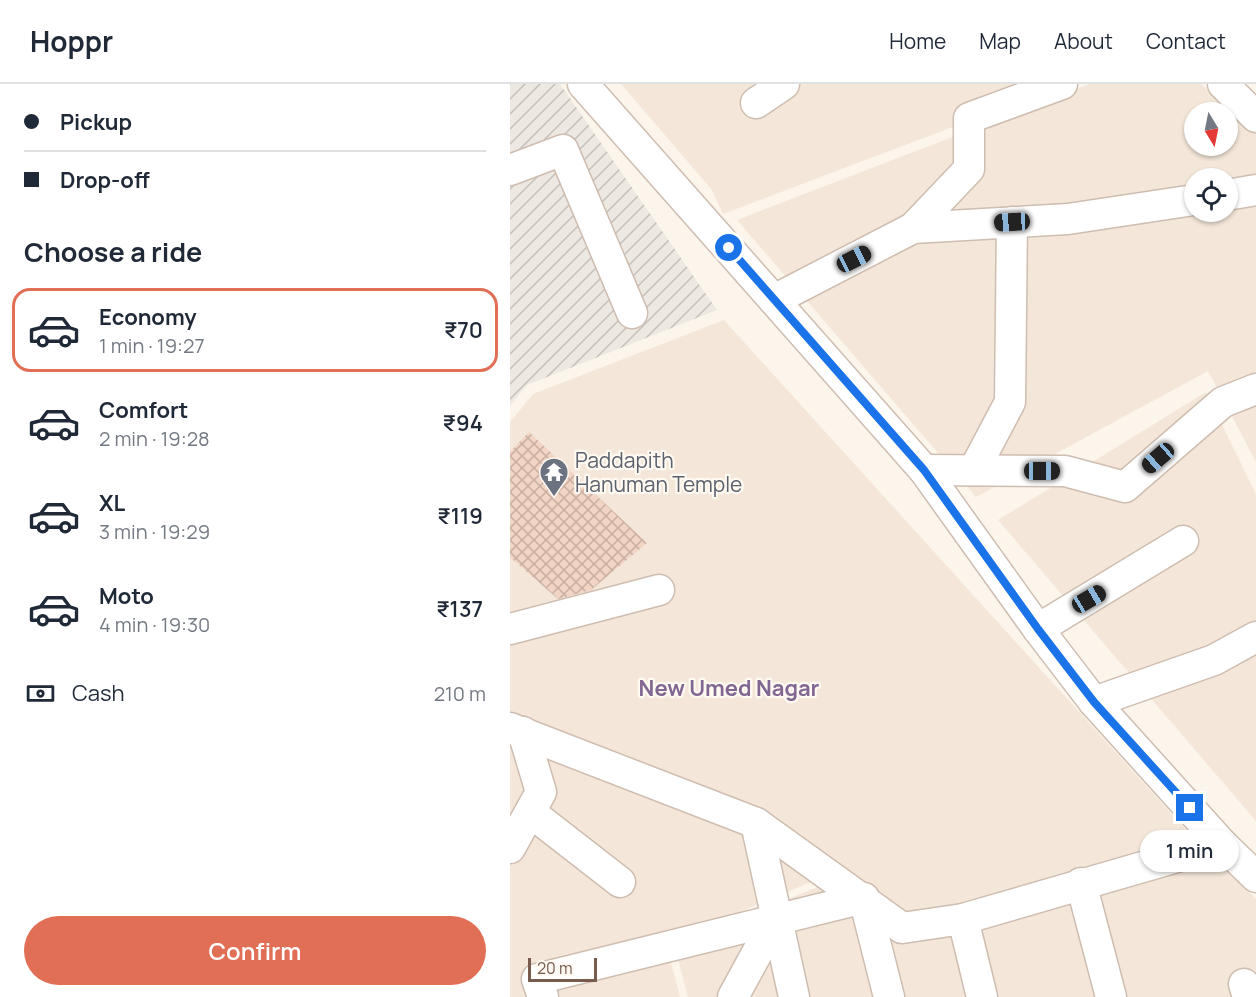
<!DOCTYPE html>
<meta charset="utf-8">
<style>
body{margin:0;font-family:Manrope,sans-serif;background:#f6f6f7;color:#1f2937;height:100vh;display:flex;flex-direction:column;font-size:22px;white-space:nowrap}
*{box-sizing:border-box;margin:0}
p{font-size:20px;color:#747a83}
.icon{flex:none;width:33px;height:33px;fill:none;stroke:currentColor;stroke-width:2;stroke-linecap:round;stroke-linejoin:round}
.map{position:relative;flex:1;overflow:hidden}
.drawer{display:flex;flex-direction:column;background:#fff;width:510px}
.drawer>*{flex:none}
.guide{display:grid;align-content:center;height:132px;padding:0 24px;background:#fff}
.needle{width:39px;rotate:170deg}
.tools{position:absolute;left:674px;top:18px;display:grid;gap:12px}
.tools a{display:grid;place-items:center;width:54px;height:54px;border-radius:50%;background:#fff;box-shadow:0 2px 4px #0004;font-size:30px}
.scale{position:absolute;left:18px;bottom:15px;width:69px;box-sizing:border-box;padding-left:6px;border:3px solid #775b4e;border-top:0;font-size:16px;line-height:21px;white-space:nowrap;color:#775b4e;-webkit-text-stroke:4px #fef9f1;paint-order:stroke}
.end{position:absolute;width:27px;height:27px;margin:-14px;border:8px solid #1a73e8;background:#fff;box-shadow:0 0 0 3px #fff}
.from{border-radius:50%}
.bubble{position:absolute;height:42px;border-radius:21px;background:#fff;box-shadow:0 2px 4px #0004;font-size:20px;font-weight:600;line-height:42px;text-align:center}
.car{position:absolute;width:18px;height:36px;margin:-18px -9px;border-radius:8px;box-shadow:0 0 4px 2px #0007;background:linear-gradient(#222 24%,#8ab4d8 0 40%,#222 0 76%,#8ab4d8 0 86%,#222 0)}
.guide b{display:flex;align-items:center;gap:21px;height:57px;font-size:22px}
.guide b+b{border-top:2px solid #e0e1e3}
.guide i{width:15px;height:15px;background:#1f2937}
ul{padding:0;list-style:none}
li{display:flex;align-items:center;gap:18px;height:84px;margin:0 12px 9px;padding:0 12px;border:3px solid transparent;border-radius:18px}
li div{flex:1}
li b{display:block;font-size:22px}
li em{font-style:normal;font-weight:600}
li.selected{border-color:#e16f55}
li>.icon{width:54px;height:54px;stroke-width:1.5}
h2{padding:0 24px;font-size:27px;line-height:72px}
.pay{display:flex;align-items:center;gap:15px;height:66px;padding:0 24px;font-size:22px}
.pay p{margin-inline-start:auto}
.primary-button{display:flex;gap:12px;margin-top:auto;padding:12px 24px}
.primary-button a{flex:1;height:69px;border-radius:36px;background:#e16f55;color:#fff;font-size:24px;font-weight:600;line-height:69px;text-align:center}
header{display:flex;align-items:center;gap:36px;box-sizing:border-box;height:84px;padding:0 30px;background:#fff;border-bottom:2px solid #e0e1e3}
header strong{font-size:28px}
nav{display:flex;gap:33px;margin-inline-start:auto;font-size:21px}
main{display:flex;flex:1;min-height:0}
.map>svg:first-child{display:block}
.residential{fill:#f4e7d9;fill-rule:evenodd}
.industrial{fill:url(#industrial-furrows)}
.building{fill:url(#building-cross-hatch)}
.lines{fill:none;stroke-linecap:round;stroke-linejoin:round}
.minor-casing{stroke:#cebdb0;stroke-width:33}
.minor{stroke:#fff;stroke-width:30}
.route{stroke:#1a73e8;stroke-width:8}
.labels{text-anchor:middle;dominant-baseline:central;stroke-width:4.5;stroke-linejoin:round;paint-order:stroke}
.worship-label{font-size:21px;fill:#5b616d;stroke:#fef9f1;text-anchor:start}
.neighbourhood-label{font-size:22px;font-weight:bold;fill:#826692;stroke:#fef9f1}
</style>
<header>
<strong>Hoppr</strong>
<nav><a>Home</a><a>Map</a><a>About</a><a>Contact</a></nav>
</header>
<main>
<section class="drawer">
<div class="guide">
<b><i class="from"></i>Pickup</b>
<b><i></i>Drop-off</b>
</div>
<h2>Choose a ride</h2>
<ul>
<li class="selected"><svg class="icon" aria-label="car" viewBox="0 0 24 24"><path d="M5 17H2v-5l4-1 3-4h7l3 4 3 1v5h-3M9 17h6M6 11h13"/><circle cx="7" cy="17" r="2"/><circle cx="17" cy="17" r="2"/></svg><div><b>Economy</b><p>1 min · 19:27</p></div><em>₹70</em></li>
<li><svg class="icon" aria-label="car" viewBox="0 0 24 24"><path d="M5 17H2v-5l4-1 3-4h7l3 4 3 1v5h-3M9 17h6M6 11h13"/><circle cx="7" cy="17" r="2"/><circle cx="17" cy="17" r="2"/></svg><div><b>Comfort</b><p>2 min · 19:28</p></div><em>₹94</em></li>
<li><svg class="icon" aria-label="car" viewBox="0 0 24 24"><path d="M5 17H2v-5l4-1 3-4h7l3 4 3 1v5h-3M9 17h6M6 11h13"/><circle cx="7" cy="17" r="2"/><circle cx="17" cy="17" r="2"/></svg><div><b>XL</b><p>3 min · 19:29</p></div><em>₹119</em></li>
<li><svg class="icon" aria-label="car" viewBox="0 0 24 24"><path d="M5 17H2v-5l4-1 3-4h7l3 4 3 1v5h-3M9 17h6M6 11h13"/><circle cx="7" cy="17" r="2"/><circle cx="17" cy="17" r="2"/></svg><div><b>Moto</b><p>4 min · 19:30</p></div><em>₹137</em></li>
</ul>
<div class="pay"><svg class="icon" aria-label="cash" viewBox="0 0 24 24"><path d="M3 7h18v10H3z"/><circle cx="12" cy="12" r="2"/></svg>Cash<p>210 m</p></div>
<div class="primary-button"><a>Confirm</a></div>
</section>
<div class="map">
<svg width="746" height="913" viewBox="0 0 746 913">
<defs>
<pattern id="industrial-furrows" width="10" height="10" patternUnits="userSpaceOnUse" patternTransform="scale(1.5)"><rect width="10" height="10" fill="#eee8e3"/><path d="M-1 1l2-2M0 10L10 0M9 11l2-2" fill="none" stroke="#c6bfba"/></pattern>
<pattern id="building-cross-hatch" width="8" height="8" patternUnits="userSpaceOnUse" patternTransform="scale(1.5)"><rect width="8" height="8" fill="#f1d4c3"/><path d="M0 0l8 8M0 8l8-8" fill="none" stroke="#c8afa1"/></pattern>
</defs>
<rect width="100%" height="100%" fill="#fcf5eb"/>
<g class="residential">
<polygon points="111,0 556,0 213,130 202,106"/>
<path d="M580 0H691L746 47V378L698 287 466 413 227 136ZM684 28H717V62H684ZM684 94H717V128H684Z"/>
<polygon points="214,236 687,758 390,845 313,793 156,859 170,913 0,913 0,338 23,310"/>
<polygon points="696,308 746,410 746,737 488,436"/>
<polygon points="691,764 746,815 746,913 178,913 164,860 313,801 387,854"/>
</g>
<polygon class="industrial" points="0,0 50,0 207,226 17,301 0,322"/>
<polygon class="building" points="19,348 137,459 81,506 48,515 0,473 0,368"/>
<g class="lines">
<g class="minor-casing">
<g id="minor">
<polyline points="73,0 414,386 528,545 584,618 712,760 746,793"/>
<polyline points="713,0 746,33"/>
<polyline points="246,19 274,0"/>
<polyline points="0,86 53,66 122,229"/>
<polyline points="717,111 746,106"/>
<polyline points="403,144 459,85 459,34 552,0"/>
<polyline points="264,216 403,144 558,135 684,116"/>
<polyline points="414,386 555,387 615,403 713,318 746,305"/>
<polyline points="464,386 500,318 502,138"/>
<polyline points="0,545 149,506"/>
<polyline points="528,545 673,457"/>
<polyline points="584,618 704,576 746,553"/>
<polyline points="0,644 246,739 392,844 453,835 712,760"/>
<polyline points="20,728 110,798"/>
<polyline points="246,739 284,913"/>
<polyline points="0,764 31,708 13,648"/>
<polyline points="571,799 601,913"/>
<polyline points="453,835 472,913"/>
<polyline points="734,900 738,913"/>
<polyline points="33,913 27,895 354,814 379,913"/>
<polyline points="223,913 265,836"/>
</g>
</g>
<use href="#minor" class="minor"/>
</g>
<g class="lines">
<polyline class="route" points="219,164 414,386 528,545 584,618 680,724"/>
</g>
<defs>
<g id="temple-pin" transform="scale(1.5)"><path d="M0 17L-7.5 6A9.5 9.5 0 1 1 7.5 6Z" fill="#6b7280" stroke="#fef9f1"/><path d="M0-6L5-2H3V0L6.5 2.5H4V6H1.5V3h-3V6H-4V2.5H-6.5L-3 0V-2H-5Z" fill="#fff"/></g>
</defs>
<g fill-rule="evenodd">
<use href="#temple-pin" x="44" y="388"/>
</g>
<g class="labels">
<g class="worship-label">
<text x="65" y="376">Paddapith<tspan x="65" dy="24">Hanuman Temple</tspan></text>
</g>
<g class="neighbourhood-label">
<text x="219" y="604">New Umed Nagar</text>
</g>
</g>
</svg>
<div class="tools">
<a><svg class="needle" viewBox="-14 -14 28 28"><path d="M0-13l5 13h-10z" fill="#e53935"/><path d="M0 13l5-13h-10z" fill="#747a83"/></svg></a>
<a><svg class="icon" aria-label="locate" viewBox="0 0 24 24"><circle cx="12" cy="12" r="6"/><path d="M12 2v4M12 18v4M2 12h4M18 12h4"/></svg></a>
</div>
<div class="scale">20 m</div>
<i class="end from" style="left:219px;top:164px"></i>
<i class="end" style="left:680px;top:724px"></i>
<div class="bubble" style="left:630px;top:746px;width:99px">1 min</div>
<i class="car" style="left:502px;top:138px;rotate:267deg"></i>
<i class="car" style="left:344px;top:175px;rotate:63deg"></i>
<i class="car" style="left:648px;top:374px;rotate:229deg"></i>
<i class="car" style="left:532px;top:387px;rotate:90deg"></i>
<i class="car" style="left:579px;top:515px;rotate:60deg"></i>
</div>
</main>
